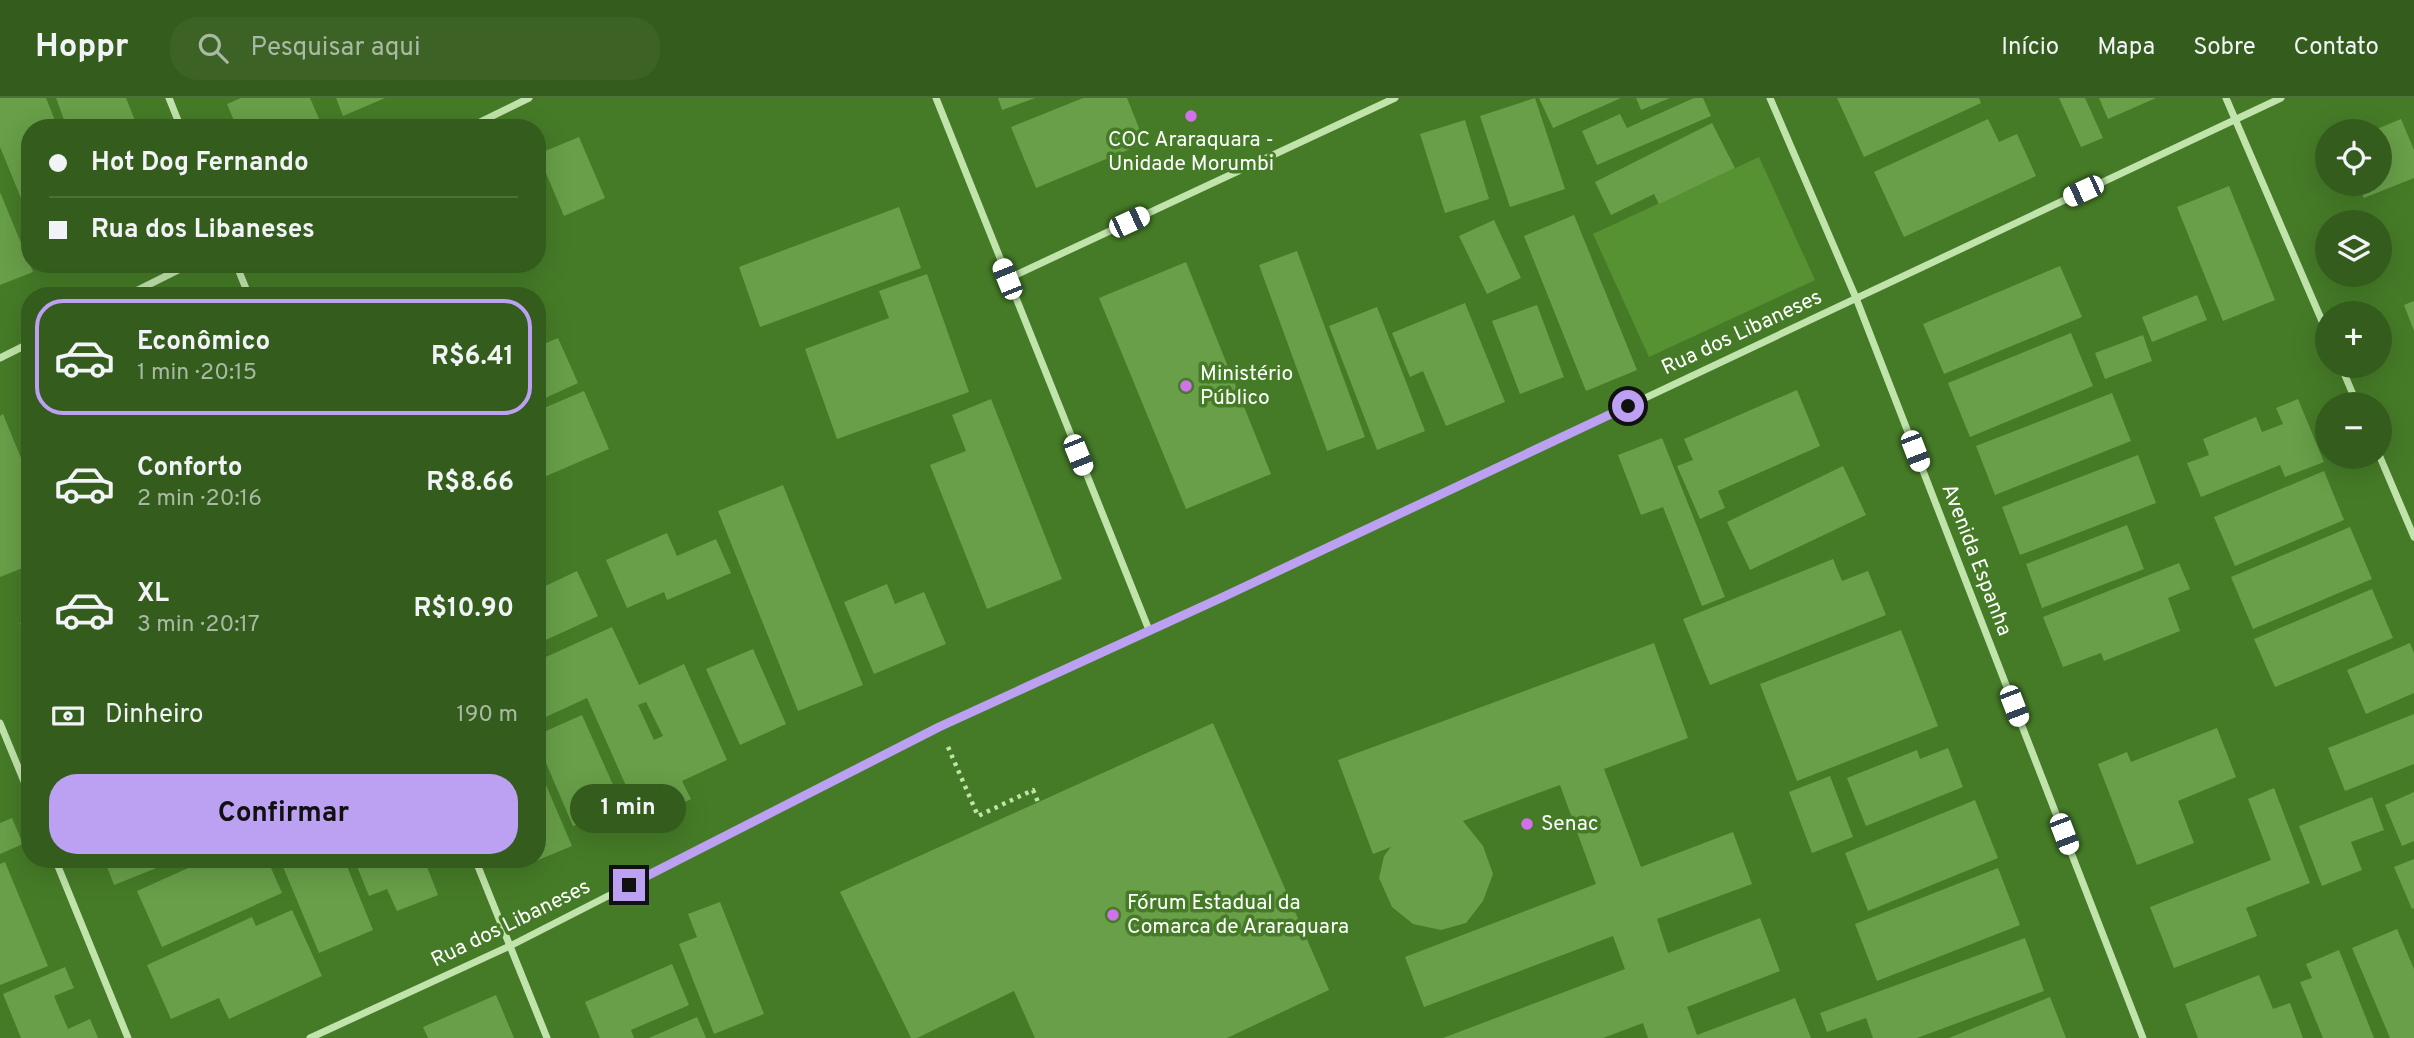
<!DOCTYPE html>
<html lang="pt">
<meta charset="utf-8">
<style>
body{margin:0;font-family:Overpass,sans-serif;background:#3c6226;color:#f1f3f6;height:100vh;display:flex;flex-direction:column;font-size:26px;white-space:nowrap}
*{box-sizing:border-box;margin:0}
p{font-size:23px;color:#a9baa4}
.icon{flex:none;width:38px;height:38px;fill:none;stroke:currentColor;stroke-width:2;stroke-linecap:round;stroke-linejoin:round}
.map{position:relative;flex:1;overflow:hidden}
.details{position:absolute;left:21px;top:189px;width:525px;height:581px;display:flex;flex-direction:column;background:#345c1d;border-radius:28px;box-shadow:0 7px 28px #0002}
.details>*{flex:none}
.banner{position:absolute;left:21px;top:21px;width:525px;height:154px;border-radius:28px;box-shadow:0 7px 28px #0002;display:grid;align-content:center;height:154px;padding:0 28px;background:#345c1d}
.tools{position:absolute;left:2315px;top:21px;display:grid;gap:14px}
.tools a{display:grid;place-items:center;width:77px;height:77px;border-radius:50%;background:#345c1d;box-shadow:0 7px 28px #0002;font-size:35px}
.end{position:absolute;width:32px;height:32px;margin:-16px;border:9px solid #bca0f2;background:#111;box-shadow:0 0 0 4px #111}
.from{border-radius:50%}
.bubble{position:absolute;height:49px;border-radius:24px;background:#345c1d;box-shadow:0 7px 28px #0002;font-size:23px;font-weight:700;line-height:49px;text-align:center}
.car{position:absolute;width:21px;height:42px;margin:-21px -10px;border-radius:9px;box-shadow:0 0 5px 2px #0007;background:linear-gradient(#fff 24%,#345 0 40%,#fff 0 76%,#345 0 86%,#fff 0)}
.banner b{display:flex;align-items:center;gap:24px;height:66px;font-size:26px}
.banner b+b{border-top:2px solid #4e713b}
.banner i{width:18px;height:18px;background:#f1f3f6}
ul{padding:12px 0 0;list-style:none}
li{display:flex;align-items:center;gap:21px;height:116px;margin:0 14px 10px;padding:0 14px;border:4px solid transparent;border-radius:28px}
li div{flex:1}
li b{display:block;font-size:26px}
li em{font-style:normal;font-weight:700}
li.active{border-color:#bca0f2}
li>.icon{width:63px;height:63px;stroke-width:1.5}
.pay{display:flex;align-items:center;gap:18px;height:77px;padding:0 28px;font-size:26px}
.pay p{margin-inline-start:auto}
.cta{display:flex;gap:14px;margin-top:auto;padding:14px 28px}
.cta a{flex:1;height:80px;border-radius:28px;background:#bca0f2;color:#111;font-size:28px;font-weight:700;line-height:80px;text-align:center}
header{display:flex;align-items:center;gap:42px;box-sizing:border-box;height:98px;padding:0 35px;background:#345c1d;border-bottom:2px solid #4e713b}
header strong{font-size:33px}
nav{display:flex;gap:38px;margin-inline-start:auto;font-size:24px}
.search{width:490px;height:63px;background:#3c6226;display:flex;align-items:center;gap:18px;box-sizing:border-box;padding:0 24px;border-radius:28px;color:#a9baa4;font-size:26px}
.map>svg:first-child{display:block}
.green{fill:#569232}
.building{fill:#689f48;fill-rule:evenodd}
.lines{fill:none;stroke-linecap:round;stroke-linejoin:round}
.path{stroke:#c0e4ab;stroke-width:4.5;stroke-dasharray:3.5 5;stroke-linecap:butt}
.minor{stroke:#c0e4ab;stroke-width:7}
.route{stroke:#bca0f2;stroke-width:9}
.poi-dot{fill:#d272eb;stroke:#457b27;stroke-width:2.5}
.labels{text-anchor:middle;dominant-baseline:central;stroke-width:7;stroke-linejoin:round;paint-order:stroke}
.poi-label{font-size:21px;fill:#fff;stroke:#457b27;text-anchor:start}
.street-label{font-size:21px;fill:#fff;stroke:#457b27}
</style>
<header>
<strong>Hoppr</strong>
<div class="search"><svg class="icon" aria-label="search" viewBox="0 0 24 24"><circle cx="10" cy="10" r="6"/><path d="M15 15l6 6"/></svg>Pesquisar aqui</div>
<nav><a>Início</a><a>Mapa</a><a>Sobre</a><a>Contato</a></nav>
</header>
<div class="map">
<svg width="2414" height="940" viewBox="0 0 2414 940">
<rect width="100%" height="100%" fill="#457b27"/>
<polygon class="green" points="1759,59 1815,182 1649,259 1593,136"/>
<g class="building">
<polygon points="0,0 46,0 58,30 30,30 30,122 0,49"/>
<polygon points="56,0 126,0 138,30 67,30"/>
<polygon points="241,0 310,0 323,30 237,30 227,6"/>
<polygon points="336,0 385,0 343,18"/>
<polygon points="998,0 1035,0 1002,12"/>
<polygon points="1083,0 1127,0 1145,45 1036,90 1011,29"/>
<polygon points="1535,0 1565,91 1510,109 1480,18"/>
<polygon points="1539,0 1621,0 1553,30"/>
<polygon points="1636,0 1670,0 1641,12"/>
<polygon points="1694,0 1703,0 1711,18 1597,67 1582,33 1620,16 1627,30"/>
<polygon points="1837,0 1979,0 1981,5 1864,59"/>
<polygon points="2059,0 2085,0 2103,40 2081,49"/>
<polygon points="2099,0 2156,0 2108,21"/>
<polygon points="1988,21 1999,44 2017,36 2036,78 1904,139 1874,74"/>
<polygon points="2401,21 2414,52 2414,80 2364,100 2358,86 2380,86 2380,33 2372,33"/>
<polygon points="1465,22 1489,101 1445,115 1420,36"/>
<polygon points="1712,25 1735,70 1659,106 1654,96 1611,117 1595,84"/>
<polygon points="579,39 605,100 564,118 538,56"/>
<polygon points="2229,88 2275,202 2223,223 2177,109"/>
<polygon points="0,94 33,174 0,187"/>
<polygon points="899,109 921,170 760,229 739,169"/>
<polygon points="1574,117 1637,272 1586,293 1524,138"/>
<polygon points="1494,122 1521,180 1487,196 1459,138"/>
<polygon points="1297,153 1365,339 1327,353 1259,167"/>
<polygon points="1186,164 1271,376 1186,411 1099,200"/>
<polygon points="2060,168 2082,219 1944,276 1923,226"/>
<polygon points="927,176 969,294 837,341 805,251 889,220 879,193"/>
<polygon points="2197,197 2207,222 2152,244 2142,219"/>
<polygon points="2414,203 2414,233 2404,207"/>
<polygon points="1465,205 1505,304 1446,328 1423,273 1410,279 1392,235"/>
<polygon points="1537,207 1564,279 1520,296 1492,223"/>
<polygon points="1377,209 1425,333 1377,352 1329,228"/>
<polygon points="2071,235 2093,288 1970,339 1948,285"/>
<polygon points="2143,237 2152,263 2105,281 2095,255"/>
<polygon points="558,240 578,285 541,302 537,293 537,249"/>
<polygon points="1797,292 1820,348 1718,393 1725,410 1700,421 1677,368 1693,362 1684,341"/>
<polygon points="584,293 609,351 537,382 537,313"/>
<polygon points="2112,295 2131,343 1995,397 1976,348"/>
<polygon points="991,301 1062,481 987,511 930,367 966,353 952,317"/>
<polygon points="2298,301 2324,364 2285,379 2280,367 2201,399 2187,365 2209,357 2203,341 2256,319 2262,334 2283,326 2276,310"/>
<polygon points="3,316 30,382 30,467 0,479 0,318"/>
<polygon points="30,323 30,363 21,341"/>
<polygon points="1662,340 1725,499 1702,508 1663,409 1641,417 1618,357"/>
<polygon points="2138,357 2156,405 2020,457 2002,409"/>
<polygon points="1843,368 1866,417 1750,472 1727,424"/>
<polygon points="2324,373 2344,422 2235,468 2214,419"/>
<polygon points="783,387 863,587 798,613 718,413"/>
<polygon points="2127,427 2144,471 2042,510 2026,466"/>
<polygon points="2350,429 2372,481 2253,531 2231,479"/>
<polygon points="667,435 677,458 716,441 731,475 667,502 664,494 627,510 606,462"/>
<polygon points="1833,461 1842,483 1868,473 1886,517 1710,587 1683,521"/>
<polygon points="2179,465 2190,491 2168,500 2180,533 2104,563 2101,555 2063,569 2043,519"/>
<polygon points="577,473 598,518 537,546 537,492"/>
<polygon points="887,486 895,506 924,494 946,546 874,576 844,504"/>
<polygon points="2372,491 2393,540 2275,589 2254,541"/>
<polygon points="30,521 30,548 20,525"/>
<path d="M612 529 639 587 684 566 727 662 682 683 691 701 655 718 648 702 635 708 587 600 537 623V563ZM646 604 663 638 654 642 638 607Z"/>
<polygon points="1901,532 1938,628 1797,683 1760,586"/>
<polygon points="1654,545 1688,640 1604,671 1641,769 1733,734 1752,786 1657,821 1668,855 1760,820 1780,873 1687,909 1697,937 1795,900 1811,940 1648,940 1643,925 1603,940 1443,940 1625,871 1613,838 1424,909 1405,859 1596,786 1560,687 1463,723 1483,748 1493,776 1483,803 1466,825 1441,832 1413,826 1392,809 1379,780 1384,758 1391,749 1373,756 1338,662"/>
<polygon points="2410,545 2414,555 2414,595 2366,616 2347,572"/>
<polygon points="753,551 786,626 740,647 706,571"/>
<polygon points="2414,616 2414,666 2345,693 2328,650"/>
<polygon points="582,617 622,707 573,728 537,644 537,637"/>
<polygon points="1213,625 1329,892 1227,940 1035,940 1014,893 917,940 911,940 840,794"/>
<polygon points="2217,630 2236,679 2178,703 2194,745 2137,767 2098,666 2127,654 2131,664"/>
<polygon points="1948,650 1963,689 1866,728 1847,680 1917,652 1920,661"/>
<polygon points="537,666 572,748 526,767 524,761 537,761"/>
<polygon points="1830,678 1853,739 1812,755 1789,694"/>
<polygon points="2274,690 2310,785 2246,810 2257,838 2174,870 2150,809 2271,762 2248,701"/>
<polygon points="2414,694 2414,743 2402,748 2385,707"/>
<polygon points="2372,699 2384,732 2351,744 2362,772 2322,788 2299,728"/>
<polygon points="1975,702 1998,760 1868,813 1845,755"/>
<polygon points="12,720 23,746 0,756 0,725"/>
<polygon points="104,761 156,761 159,769 114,787"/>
<polygon points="208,761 267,761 282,795 162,849 137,793"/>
<polygon points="287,761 344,761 373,832 319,855 281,764"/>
<polygon points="354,761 424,761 438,797 397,813 387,791 369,798"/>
<polygon points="2414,761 2414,810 2412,811 2394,769"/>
<polygon points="5,764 48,868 0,887 0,766"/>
<polygon points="1998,770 2020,827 1877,883 1855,826"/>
<polygon points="720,804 764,916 714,936 679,846 697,839 688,816"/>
<polygon points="292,812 322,878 229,921 219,900 171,921 147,867 252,819 256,828"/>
<polygon points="2397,831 2414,871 2414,940 2390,940 2352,850"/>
<polygon points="2025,840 2044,893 1917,940 1873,940 1866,920 1827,934 1820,915"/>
<polygon points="2339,852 2374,940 2323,940 2300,884 2312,880 2306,866"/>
<polygon points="672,866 689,907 631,932 634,940 600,940 585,904"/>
<polygon points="65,869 74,890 54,898 68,931 90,921 98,940 21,940 3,896"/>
<polygon points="2259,877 2273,911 2290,905 2303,940 2198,940 2185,906"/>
<polygon points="496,897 514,940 428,940 423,929"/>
<polygon points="2050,899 2066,940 1949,940"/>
<polygon points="697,919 706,940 649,940"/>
</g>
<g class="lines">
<polyline class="path" points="948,649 978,718 1033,692 1038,704"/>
<g class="minor">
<polyline points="169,0 181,30"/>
<polyline points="936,0 1149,532"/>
<polyline points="1770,0 1856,200 2143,940"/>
<polyline points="2226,0 2328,237"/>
<polyline points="468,30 529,0"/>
<polyline points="236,166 249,198"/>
<polyline points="1007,181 1395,0"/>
<polyline points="126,198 190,166"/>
<polyline points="0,260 30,245"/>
<polyline points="2341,268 2357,306"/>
<polyline points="2380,359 2414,439"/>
<polyline points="0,625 30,698"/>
<polyline points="55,761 128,940"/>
<polyline points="475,761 547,940"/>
<polyline points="310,940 510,848 939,629 1223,499 2281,0"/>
</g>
</g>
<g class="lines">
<polyline class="route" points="629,787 939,629 1223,499 1628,308"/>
</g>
<g class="poi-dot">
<circle cx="1191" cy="18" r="7"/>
<circle cx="1186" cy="288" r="7"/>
<circle cx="1527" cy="726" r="7"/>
<circle cx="1113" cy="817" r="7"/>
</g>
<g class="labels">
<g class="poi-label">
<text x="1191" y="42" text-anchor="middle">COC Araraquara -<tspan x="1191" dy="24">Unidade Morumbi</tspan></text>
<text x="1200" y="276">Ministério<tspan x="1200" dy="24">Público</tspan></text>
<text x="1541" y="726">Senac</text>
<text x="1127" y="805">Fórum Estadual da<tspan x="1127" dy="24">Comarca de Araraquara</tspan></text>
</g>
<g class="street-label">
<text transform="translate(1742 235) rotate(-25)">Rua dos Libaneses</text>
<text transform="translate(1976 462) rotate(69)">Avenida Espanha</text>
<text transform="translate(511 826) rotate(-26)">Rua dos Libaneses</text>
</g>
</g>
</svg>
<div class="tools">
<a><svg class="icon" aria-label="locate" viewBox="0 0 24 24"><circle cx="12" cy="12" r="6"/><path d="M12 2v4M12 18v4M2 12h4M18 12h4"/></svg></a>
<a><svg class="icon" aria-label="layers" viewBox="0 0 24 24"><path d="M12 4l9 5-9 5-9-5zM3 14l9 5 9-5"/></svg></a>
<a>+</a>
<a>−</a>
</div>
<i class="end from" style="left:1628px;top:308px"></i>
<i class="end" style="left:629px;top:787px"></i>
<div class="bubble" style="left:570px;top:686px;width:116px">1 min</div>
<i class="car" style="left:2083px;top:93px;rotate:245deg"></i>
<i class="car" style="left:1129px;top:124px;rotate:65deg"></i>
<i class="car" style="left:1007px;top:181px;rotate:338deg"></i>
<i class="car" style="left:1915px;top:353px;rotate:159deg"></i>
<i class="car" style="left:1078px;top:357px;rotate:158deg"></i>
<i class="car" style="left:2014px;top:608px;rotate:159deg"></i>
<i class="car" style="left:2064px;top:736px;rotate:159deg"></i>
<div class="banner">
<b><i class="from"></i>Hot Dog Fernando</b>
<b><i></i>Rua dos Libaneses</b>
</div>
<section class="details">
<ul>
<li class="active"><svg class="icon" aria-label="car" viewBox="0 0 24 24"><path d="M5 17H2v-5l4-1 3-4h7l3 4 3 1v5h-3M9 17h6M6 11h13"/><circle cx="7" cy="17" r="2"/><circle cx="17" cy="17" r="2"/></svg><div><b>Econômico</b><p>1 min · 20:15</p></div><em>R$6.41</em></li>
<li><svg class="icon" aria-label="car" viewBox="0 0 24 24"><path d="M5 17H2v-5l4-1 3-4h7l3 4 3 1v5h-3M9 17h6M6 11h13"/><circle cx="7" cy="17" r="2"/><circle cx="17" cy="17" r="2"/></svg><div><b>Conforto</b><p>2 min · 20:16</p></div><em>R$8.66</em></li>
<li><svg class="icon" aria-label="car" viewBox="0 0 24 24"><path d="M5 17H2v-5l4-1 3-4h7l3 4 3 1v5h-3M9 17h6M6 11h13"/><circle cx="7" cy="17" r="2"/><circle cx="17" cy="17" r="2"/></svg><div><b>XL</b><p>3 min · 20:17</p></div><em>R$10.90</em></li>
</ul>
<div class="pay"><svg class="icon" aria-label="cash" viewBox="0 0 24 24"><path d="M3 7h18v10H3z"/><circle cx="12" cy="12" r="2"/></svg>Dinheiro<p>190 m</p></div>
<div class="cta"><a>Confirmar</a></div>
</section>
</div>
